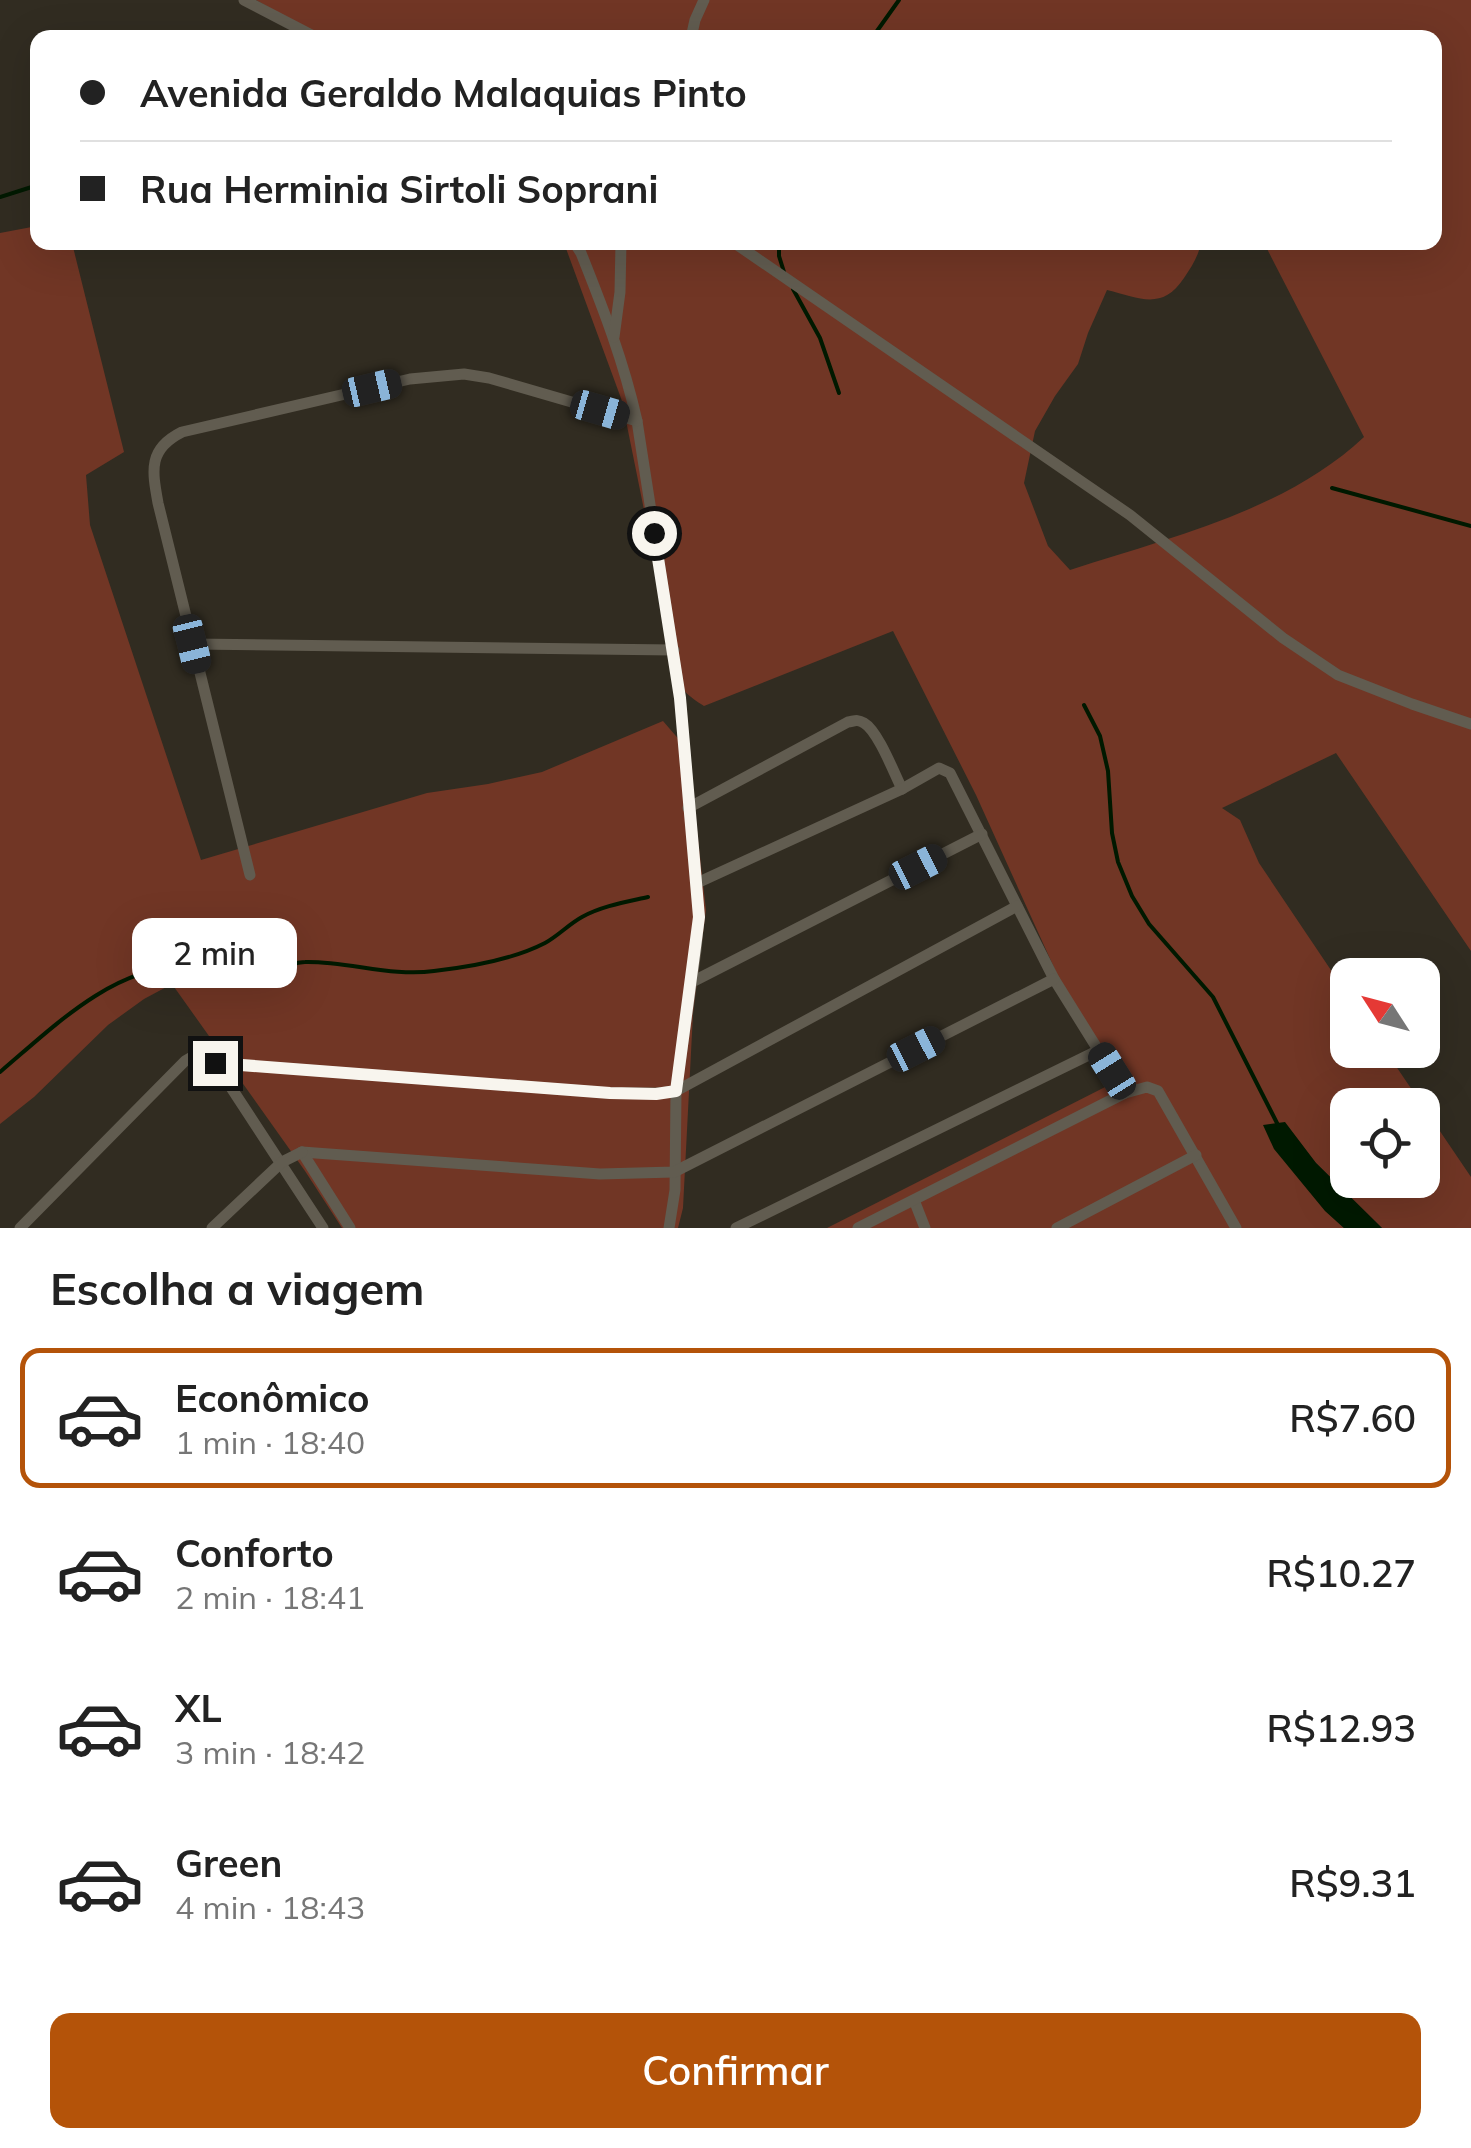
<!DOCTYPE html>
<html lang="pt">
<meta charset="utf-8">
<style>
body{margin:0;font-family:Mulish,sans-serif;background:#f2f2f2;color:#222;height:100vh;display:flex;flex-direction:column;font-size:38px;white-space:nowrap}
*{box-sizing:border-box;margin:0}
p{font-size:32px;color:#767676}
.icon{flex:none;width:55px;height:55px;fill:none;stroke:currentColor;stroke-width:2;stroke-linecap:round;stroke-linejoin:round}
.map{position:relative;height:1228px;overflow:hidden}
.panel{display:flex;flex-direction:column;background:#fff;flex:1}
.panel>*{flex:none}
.top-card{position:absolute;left:30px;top:30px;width:1412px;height:220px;border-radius:20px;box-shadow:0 10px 40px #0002;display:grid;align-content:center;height:220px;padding:0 50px;background:#fff}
.needle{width:65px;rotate:306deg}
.controls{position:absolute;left:1330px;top:958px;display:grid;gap:20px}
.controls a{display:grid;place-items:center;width:110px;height:110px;border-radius:20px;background:#fff;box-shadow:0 10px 40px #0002;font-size:50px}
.end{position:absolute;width:45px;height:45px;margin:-22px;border:12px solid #f8f5ee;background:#111;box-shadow:0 0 0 5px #111}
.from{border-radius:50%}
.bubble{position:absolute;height:70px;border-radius:20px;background:#fff;box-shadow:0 10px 40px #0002;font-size:32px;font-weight:600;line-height:70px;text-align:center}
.car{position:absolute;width:30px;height:60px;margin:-30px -15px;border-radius:12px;box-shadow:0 0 8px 2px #0007;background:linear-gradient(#222 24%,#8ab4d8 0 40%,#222 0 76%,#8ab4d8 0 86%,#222 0)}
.top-card b{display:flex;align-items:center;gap:35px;height:95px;font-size:38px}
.top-card b+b{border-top:2px solid #e0e0e0}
.top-card i{width:25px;height:25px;background:#222}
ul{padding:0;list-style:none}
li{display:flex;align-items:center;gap:30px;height:140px;margin:0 20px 15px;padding:0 30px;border:5px solid transparent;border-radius:20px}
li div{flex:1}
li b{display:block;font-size:38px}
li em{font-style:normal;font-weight:600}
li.active{border-color:#b45309}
li>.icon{width:90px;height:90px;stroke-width:1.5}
h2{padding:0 50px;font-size:45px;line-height:120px}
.cta{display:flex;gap:20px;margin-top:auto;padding:20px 50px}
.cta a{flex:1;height:115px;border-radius:20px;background:#b45309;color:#fff;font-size:40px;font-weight:600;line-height:115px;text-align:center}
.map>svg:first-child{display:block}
.green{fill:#713625;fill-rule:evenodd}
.water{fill:#001900}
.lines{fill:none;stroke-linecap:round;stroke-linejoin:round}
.stream{stroke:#001900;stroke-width:4}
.minor{stroke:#615c50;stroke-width:11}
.route{stroke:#f8f5ee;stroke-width:12}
</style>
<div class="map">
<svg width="1471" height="1228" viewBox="0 0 1471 1228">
<rect width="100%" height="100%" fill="#312c21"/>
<g class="green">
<path d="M256 0H1471V951L1336 753 1222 808 1240 820 1259 863 1347 994 1348 1050H1385L1471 1177V1228H1382L1316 1163 1284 1122C1300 1172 1304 1192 1344 1228H827L1113 1083 1071 1005 976 795 893 631 704 706C690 697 675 687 676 668L622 401 564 243H1201C1198 257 1192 266 1184 278 1162 311 1140 298 1107 290L1088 333 1078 364 1055 396 1035 431 1024 483 1048 546 1070 570C1171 537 1285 511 1364 437L1264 243 1435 242V38H322ZM1348 1105H1422V1180H1348Z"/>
<polygon points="37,226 38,242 72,243 124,452 86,475 90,525 201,860 427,793 488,784 542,772 663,721 688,750 706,910 693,1014 683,1208 678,1228 342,1228 305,1171 172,984 144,999 108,1025 34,1097 0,1124 0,233"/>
</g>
<polygon class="water" points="1285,1122 1316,1163 1382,1228 1344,1228 1325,1211 1274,1149 1263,1125"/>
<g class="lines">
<g class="stream">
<polyline points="872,38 899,0"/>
<polyline points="0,197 38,185"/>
<polyline points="779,242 779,256 784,272"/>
<polyline points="793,289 820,338 839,393"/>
<polyline points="1332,488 1471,526"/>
<polyline points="1084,705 1100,736 1108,771 1112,833 1118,862 1132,896 1149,924 1213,997 1279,1127"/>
<path d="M0 1072C50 1030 112 967 181 967 196 967 212 969 226 973 236 976 245 982 255 980 272 978 287 962 305 962 348 961 391 977 434 971 470 967 512 960 545 943 558 936 569 924 582 917 602 906 626 902 648 897"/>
</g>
<g class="minor">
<polyline points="244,0 317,38"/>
<polyline points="691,38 695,20 704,0"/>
<path d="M574 242 581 253C603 308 624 362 637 421L680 697 699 917 696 950 676 1091 675 1190 669 1228"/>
<polyline points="733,242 1130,515 1283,638 1338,675 1412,704 1471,724"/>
<polyline points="614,337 620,292 621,242"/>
<polyline points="192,644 674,650"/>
<path d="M688 808 848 722C855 721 857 719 864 723 878 731 894 773 902 789"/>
<path d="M250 875 158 503C152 470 148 449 182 432L410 379 464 374 489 378 637 421"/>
<polyline points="697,883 902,789 939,768 950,773 1054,979 1125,1093"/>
<polyline points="692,982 982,834"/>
<polyline points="215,1063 610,1093 657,1093 676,1091 1017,906"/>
<polyline points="302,1152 600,1174 674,1172 1054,979"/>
<polyline points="302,1152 350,1228"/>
<polyline points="914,1200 925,1228"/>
<polyline points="20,1228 185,1061 197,1054 205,1056 215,1063 323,1228"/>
<polyline points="212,1228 282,1162 302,1152"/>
<polyline points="736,1228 1099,1050"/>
<polyline points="858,1228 1125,1093 1147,1087 1158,1091 1236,1228"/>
<polyline points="1057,1228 1196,1155"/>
</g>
</g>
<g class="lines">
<polyline class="route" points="215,1063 610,1093 656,1094 676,1091 699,917 680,698 654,533"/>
</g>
</svg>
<div class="controls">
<a><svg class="needle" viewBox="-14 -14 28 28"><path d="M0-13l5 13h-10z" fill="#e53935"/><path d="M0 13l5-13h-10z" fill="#767676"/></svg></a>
<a><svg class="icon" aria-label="locate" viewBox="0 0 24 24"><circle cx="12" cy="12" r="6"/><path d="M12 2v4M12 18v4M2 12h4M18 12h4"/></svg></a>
</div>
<i class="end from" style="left:654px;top:533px"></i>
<i class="end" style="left:215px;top:1063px"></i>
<div class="bubble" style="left:132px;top:918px;width:165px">2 min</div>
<i class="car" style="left:372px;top:388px;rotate:77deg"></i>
<i class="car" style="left:600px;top:410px;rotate:106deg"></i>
<i class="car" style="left:192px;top:644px;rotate:166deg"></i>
<i class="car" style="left:918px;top:867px;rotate:63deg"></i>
<i class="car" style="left:916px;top:1049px;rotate:63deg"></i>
<i class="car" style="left:1112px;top:1071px;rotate:328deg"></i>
<div class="top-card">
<b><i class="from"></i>Avenida Geraldo Malaquias Pinto</b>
<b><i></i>Rua Herminia Sirtoli Soprani</b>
</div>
</div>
<section class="panel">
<h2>Escolha a viagem</h2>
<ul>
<li class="active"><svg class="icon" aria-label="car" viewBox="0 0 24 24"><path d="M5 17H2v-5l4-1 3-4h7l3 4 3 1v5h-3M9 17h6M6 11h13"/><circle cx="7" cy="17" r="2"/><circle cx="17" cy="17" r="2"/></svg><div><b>Econômico</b><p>1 min · 18:40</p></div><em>R$7.60</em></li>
<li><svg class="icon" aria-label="car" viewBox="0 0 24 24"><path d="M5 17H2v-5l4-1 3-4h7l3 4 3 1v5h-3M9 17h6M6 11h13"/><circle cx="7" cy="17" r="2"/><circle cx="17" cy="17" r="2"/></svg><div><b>Conforto</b><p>2 min · 18:41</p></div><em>R$10.27</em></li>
<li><svg class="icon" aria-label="car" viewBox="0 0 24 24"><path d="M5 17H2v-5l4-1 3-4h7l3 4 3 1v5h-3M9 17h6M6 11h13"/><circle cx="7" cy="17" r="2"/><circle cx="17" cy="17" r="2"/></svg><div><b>XL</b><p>3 min · 18:42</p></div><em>R$12.93</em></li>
<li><svg class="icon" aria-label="car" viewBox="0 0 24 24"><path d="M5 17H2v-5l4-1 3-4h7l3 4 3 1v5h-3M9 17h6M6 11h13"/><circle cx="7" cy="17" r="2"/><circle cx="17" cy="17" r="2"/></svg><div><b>Green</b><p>4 min · 18:43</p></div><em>R$9.31</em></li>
</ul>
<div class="cta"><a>Confirmar</a></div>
</section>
